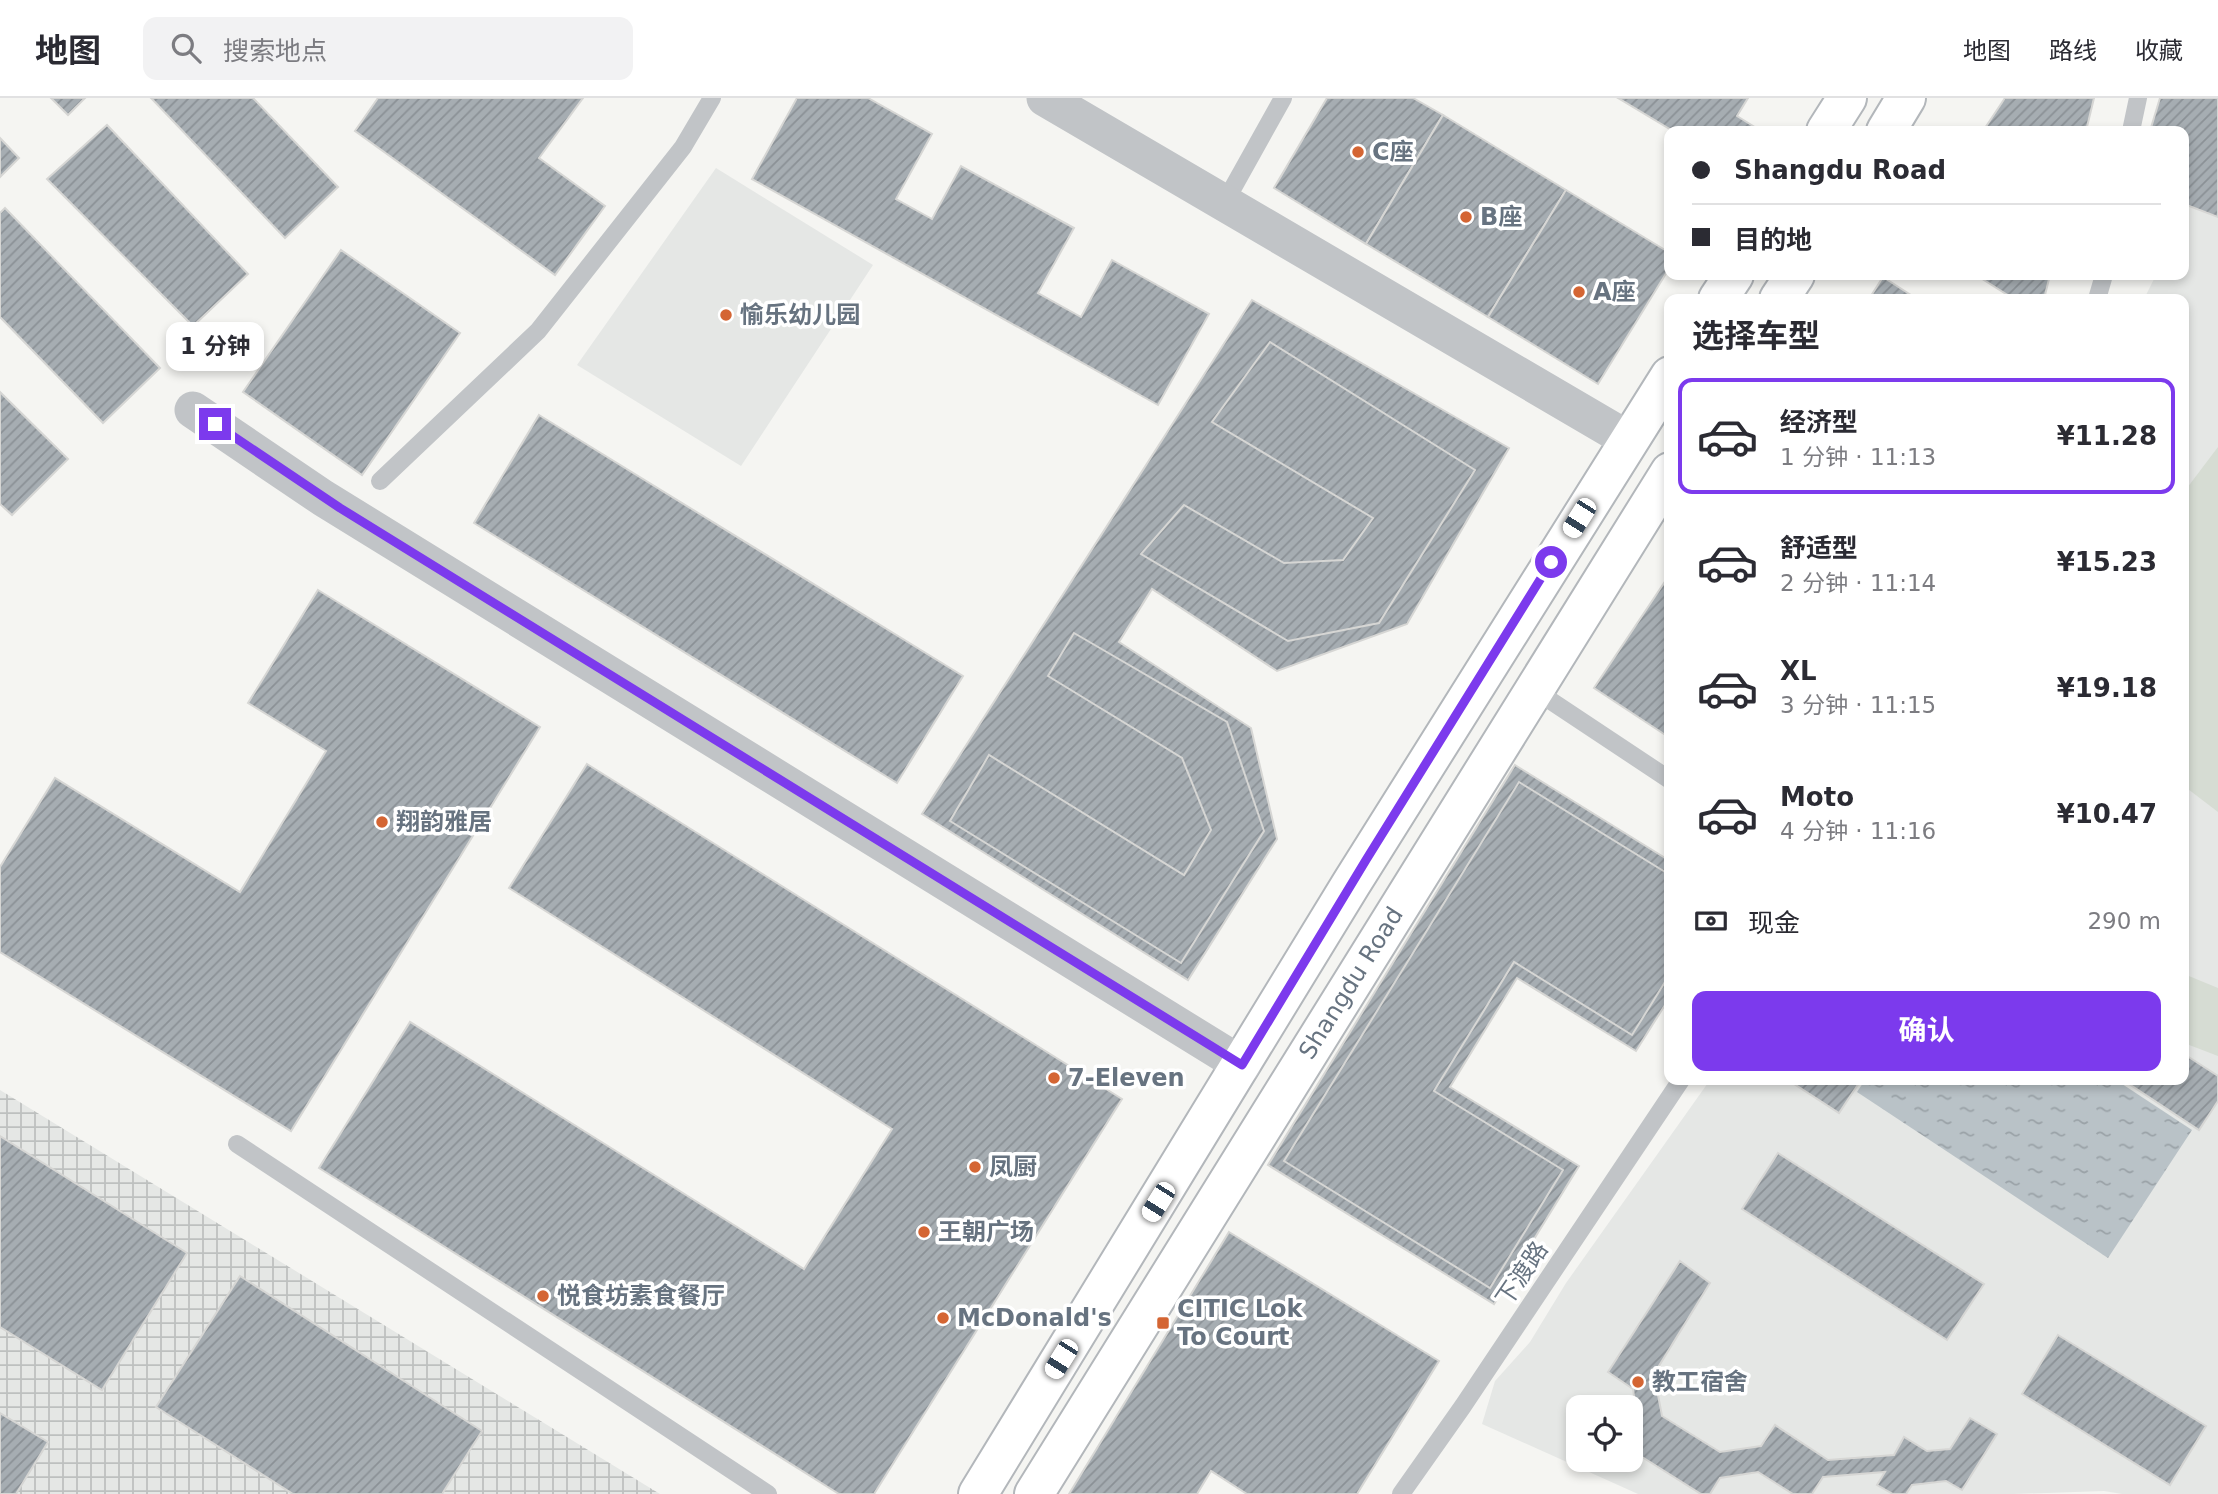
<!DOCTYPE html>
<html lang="zh">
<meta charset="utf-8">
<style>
body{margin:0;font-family:"DejaVu Sans","Noto Sans SC",sans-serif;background:#f2f2f3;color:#2b2b33;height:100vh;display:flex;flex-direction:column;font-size:26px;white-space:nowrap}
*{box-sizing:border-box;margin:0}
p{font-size:23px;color:#7c7c81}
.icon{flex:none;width:38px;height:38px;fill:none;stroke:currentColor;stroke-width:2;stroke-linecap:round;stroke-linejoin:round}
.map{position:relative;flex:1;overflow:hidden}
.panel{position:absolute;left:1664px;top:196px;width:525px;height:791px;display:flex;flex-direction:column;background:#fff;border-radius:14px;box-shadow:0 4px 10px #0003}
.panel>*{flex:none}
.hud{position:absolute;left:1664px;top:28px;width:525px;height:154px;border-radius:14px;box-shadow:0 4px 10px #0003;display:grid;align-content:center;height:154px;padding:0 28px;background:#fff}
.buttons{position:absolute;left:1566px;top:1297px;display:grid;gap:14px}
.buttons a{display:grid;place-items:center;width:77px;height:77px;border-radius:14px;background:#fff;box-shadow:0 4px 10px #0003;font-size:35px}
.end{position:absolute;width:32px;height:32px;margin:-16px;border:9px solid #7c3aed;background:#fff;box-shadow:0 0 0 4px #fff}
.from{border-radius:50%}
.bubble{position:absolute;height:49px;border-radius:14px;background:#fff;box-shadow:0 4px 10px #0003;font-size:23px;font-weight:700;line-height:49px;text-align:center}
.car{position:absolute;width:21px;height:42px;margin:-21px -10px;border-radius:9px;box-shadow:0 0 5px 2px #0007;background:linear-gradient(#fff 24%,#345 0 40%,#fff 0 76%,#345 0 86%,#fff 0)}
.hud b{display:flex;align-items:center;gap:24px;height:66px;font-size:26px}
.hud b+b{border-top:2px solid #e1e1e2}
.hud i{width:18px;height:18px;background:#2b2b33}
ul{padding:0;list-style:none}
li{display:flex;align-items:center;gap:21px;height:116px;margin:0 14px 10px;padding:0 14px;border:4px solid transparent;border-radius:14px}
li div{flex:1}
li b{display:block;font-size:26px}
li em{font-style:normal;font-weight:700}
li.active{border-color:#7c3aed}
li>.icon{width:63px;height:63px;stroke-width:1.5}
h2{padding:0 28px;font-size:32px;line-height:84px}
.pay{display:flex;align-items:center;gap:18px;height:77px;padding:0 28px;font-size:26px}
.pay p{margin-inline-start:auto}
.primary-button{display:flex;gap:14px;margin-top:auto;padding:14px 28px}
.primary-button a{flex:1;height:80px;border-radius:14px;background:#7c3aed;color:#fff;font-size:28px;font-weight:700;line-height:80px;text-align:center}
header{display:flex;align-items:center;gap:42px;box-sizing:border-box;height:98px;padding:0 35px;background:#fff;border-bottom:2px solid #e1e1e2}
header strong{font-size:33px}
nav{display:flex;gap:38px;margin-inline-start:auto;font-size:24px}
.search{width:490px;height:63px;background:#f2f2f3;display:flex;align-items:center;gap:18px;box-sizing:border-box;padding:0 24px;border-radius:14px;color:#7c7c81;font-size:26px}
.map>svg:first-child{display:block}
.built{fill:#e5e7e5;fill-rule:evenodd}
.industrial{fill:url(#industrial-grid)}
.pitch{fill:#d6dcd3}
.water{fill:url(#water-ripples)}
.building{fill:url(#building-hatch);stroke:#d6d6d4;stroke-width:2}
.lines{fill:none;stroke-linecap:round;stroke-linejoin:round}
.secondary-casing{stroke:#b3b7bb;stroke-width:42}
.lane{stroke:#c1c4c7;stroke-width:18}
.street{stroke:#c1c4c7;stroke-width:37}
.secondary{stroke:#fff;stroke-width:38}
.route{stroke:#7c3aed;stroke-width:9}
.poi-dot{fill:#d46533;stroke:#fff;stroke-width:2.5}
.labels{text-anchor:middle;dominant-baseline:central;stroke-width:7;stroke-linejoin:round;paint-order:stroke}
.poi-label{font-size:24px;font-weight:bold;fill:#677380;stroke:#fff;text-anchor:start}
.street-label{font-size:24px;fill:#677380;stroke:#fff}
</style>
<header>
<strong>地图</strong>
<div class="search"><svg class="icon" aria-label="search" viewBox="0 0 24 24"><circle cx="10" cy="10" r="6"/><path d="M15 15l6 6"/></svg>搜索地点</div>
<nav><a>地图</a><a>路线</a><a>收藏</a></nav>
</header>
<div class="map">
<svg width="2218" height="1396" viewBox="0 0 2218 1396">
<defs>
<pattern id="industrial-grid" width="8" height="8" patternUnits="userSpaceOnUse" patternTransform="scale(1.75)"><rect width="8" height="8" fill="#e5e7e5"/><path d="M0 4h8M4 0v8" fill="none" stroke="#bdc0bf"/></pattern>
<pattern id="water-ripples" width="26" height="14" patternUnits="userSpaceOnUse" patternTransform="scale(1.75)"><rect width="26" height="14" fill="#b9c2c7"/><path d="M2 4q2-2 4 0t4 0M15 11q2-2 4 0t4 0" fill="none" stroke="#9aa2a7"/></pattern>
<pattern id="building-hatch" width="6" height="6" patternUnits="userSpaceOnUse" patternTransform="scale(1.75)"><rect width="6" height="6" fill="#a6adb2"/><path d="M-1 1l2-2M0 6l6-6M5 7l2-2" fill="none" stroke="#8b9196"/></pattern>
</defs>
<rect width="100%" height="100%" fill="#f5f5f2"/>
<g class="built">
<path d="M2160 0H2218V1396H2122L2104 1393 2014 1396H1638L1482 1326 1495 1283 1530 1244 1566 1185 1710 982H2184V201H2144L2156 177H2184V33H2150ZM1578 1309H1631V1362H1578Z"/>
<polygon points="716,70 873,167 741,368 577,267"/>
</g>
<polygon class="industrial" points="0,992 660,1396 0,1396"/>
<g class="pitch">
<polygon points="2218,349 2218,714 2184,688 2184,394"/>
<polygon points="2184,876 2218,890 2218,958 2184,945"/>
</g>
<polygon class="water" points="1865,982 2116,982 2192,1032 2108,1160 1857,994"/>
<g class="building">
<polygon points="51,0 85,0 68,17"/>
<polygon points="151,0 253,0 338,89 285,140"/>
<polygon points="378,0 583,0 539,60 605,108 555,177 355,33"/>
<polygon points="797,0 868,0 932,36 896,101 932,121 961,68 1074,130 1038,195 1081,219 1112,162 1209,216 1158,307 752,81"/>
<polygon points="1327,0 1413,0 1443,17 1366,146 1274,90"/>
<polygon points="1618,0 1748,0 1737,18 1761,33 1673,33"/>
<polygon points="2005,0 2094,0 2086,33 1983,33"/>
<polygon points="2160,0 2218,0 2218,119 2184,106 2184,33 2150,33"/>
<polygon points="1443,17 1566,92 1488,219 1366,146"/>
<polygon points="107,27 248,176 193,228 47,81"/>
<polygon points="0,40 19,60 0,79"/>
<polygon points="1566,92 1670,155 1670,169 1598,286 1488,219"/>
<polygon points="5,110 160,270 103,325 0,219 0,115"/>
<polygon points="341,152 460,235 362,377 243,294"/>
<polygon points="1976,177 2050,177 2044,201 2014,201"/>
<polygon points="1883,179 1917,201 1869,201"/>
<polygon points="1252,202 1509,350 1407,526 1277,573 1152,491 1119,544 1251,630 1277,741 1188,882 922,716"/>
<polygon points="1270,244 1475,372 1379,525 1288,543 1141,456 1184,407 1284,465 1343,462 1373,420 1212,324"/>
<polygon points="0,294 68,361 12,417 0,406"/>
<polygon points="539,317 963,578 897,685 474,425"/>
<polygon points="1670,476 1670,640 1594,590"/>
<polygon points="318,492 540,629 291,1033 0,854 0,769 55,680 240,794 326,653 248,605"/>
<polygon points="1074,535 1227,624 1264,733 1181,865 950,723 989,657 1184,777 1211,732 1182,660 1048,578"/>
<polygon points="587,666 1122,1001 874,1396 839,1396 319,1070 410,924 804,1171 892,1031 509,790"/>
<polygon points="1515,667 1670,763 1670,899 1636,953 1517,880 1450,989 1579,1068 1494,1206 1268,1067"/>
<polygon points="1519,684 1670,777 1670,876 1632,937 1514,864 1434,993 1563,1072 1490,1190 1284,1063"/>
<polygon points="2184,956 2218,978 2218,1003 2199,1032 2123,982 2184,982"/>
<polygon points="1788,982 1861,982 1839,1015"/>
<polygon points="0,1038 187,1155 102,1292 0,1229"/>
<polygon points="1778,1055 1984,1186 1947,1242 1742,1111"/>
<polygon points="1229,1134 1439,1263 1357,1396 1247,1396 1211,1373 1197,1396 1069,1396"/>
<polygon points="1680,1163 1710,1185 1654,1276 1662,1318 1720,1354 1761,1348 1775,1327 1828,1362 1894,1357 1904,1339 1927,1353 1950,1351 1970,1320 1997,1336 1962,1392 1946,1383 1912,1387 1906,1396 1893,1396 1877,1387 1885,1374 1823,1379 1812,1396 1793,1396 1758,1374 1720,1380 1710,1396 1701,1396 1631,1352 1631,1346 1639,1333 1633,1291 1608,1274"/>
<polygon points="240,1178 482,1333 442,1396 293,1396 156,1309"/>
<polygon points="2058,1237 2206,1328 2170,1387 2022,1296"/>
<polygon points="0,1315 48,1344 16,1396 0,1396"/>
</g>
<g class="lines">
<g class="secondary-casing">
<g id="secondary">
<polyline points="1826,33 1847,0"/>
<polyline points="1886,33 1906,0"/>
<polyline points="1718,201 1734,177"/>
<polyline points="1779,201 1795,177"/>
<polyline points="978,1396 1351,786 1670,278"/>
<polyline points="1034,1396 1670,374"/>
</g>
</g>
<g class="lane">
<polyline points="2131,33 2138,0"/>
<polyline points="1225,104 1283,0"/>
<polyline points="2097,201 2104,177"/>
<polyline points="380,383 538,233 683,49 712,0"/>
<polyline points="1533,591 1670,682"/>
<polyline points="237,1046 768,1396"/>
<polyline points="1401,1396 1463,1308 1681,982"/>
</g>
<g class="street">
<polyline points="1045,0 1629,342"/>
<polyline points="193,312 323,400 1242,967"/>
</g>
<use href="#secondary" class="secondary"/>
</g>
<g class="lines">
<polyline class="route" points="215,326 340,410 1242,967 1366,762 1551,464"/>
</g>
<g class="poi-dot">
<circle cx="1358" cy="54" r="7"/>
<circle cx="1466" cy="119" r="7"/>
<circle cx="1579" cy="194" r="7"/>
<circle cx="726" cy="217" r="7"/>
<circle cx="382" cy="724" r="7"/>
<circle cx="1054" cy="980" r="7"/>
<circle cx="975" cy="1069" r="7"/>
<circle cx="924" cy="1134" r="7"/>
<circle cx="543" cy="1198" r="7"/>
<circle cx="943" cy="1220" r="7"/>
<rect x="1156" y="1218" width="14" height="14" rx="3.5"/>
<circle cx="1638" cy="1284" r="7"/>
</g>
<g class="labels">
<g class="poi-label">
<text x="1372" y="54">C座</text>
<text x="1480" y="119">B座</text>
<text x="1593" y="194">A座</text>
<text x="740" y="217">愉乐幼儿园</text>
<text x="396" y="724">翔韵雅居</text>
<text x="1068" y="980">7-Eleven</text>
<text x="989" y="1069">凤厨</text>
<text x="938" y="1134">王朝广场</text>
<text x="557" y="1198">悦食坊素食餐厅</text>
<text x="1177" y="1211">CITIC Lok<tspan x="1177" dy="28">To Court</tspan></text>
<text x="957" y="1220">McDonald's</text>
<text x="1652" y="1284">教工宿舍</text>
</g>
<g class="street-label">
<text transform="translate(1351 885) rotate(-58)">Shangdu Road</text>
<text transform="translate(1522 1176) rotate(-56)">下渡路</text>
</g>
</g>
</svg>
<div class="buttons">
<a><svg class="icon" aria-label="locate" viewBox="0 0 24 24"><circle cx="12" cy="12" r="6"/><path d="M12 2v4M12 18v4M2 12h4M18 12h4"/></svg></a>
</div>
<i class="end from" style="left:1551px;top:464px"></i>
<i class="end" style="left:215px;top:326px"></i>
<div class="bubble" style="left:166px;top:224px;width:98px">1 分钟</div>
<i class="car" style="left:1579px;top:420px;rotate:212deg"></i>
<i class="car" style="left:1158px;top:1104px;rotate:212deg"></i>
<i class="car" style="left:1061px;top:1261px;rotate:212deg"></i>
<div class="hud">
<b><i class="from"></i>Shangdu Road</b>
<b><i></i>目的地</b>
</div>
<section class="panel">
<h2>选择车型</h2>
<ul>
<li class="active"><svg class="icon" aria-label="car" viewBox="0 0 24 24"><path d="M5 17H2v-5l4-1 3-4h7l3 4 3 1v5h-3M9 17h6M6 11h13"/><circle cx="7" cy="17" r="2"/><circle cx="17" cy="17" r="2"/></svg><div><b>经济型</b><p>1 分钟 · 11:13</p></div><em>¥11.28</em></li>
<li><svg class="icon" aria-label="car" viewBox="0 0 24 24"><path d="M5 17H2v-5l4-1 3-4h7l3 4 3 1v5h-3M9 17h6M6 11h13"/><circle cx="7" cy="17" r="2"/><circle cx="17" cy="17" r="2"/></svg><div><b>舒适型</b><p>2 分钟 · 11:14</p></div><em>¥15.23</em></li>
<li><svg class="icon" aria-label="car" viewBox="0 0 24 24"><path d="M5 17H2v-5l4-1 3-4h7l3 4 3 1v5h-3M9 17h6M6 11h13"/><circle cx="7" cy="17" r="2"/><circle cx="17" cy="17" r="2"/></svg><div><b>XL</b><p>3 分钟 · 11:15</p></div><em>¥19.18</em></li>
<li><svg class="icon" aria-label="car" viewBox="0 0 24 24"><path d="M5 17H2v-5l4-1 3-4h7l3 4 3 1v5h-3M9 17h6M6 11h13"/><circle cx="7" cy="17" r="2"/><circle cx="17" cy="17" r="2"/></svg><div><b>Moto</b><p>4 分钟 · 11:16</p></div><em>¥10.47</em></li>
</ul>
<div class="pay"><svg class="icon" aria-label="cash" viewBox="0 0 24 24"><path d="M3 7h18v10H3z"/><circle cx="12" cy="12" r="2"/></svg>现金<p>290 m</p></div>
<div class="primary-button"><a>确认</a></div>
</section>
</div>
